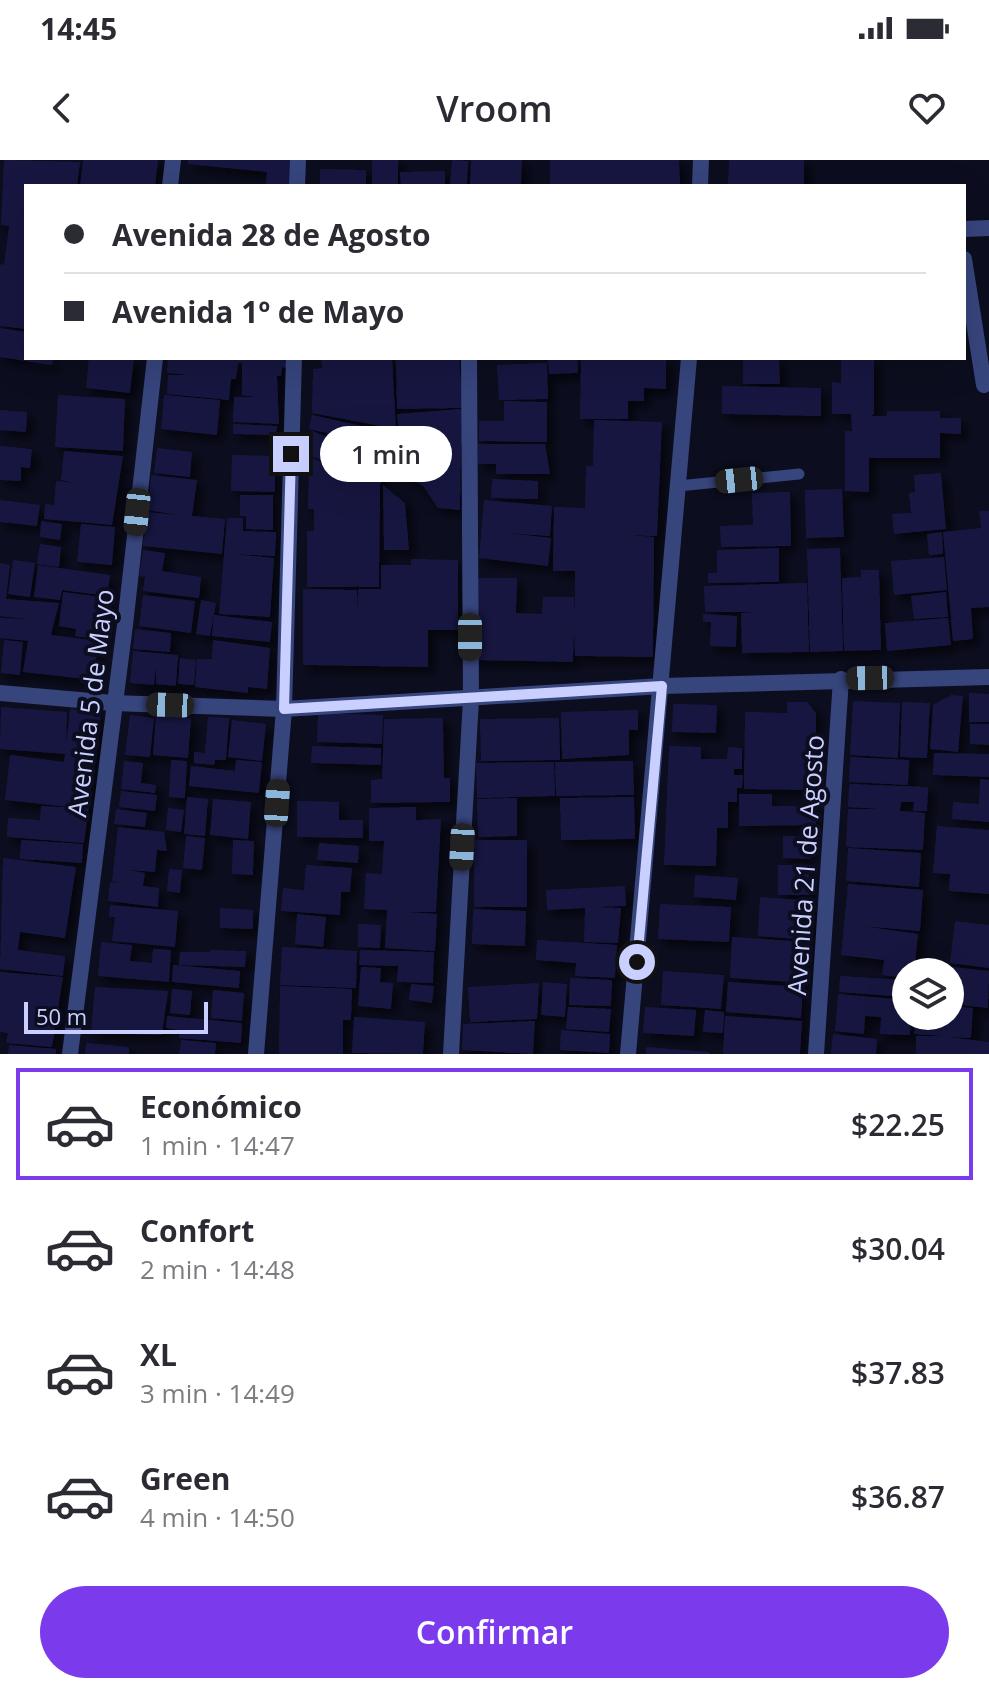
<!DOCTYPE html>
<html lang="es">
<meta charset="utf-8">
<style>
body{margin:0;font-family:"Open Sans",sans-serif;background:#f2f2f3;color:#2b2b33;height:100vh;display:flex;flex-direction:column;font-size:30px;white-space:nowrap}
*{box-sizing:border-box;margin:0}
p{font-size:26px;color:#7c7c81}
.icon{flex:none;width:44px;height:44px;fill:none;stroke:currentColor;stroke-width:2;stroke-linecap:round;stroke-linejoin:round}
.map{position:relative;height:894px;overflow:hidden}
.panel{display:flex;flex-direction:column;background:#fff;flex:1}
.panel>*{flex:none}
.top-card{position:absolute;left:24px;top:24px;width:942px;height:176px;border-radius:0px;box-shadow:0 8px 32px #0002;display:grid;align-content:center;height:176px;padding:0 40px;background:#fff}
.tools{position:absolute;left:892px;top:798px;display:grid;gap:16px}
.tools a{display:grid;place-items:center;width:72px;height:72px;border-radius:50%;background:#fff;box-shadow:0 8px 32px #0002;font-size:40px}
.scale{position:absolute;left:24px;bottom:20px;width:184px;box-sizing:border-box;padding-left:8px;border:4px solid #c9d0ff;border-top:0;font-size:22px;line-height:28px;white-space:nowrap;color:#c9d0ff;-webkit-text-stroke:6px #0c0d1e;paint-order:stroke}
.end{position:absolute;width:36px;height:36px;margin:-18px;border:10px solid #c9d0ff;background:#111;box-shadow:0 0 0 4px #111}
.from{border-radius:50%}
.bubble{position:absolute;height:56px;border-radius:28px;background:#fff;box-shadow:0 8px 32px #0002;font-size:26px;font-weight:600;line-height:56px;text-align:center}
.car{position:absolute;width:24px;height:48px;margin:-24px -12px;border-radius:10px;box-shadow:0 0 6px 2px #0007;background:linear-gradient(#222 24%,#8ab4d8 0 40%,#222 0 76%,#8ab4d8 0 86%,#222 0)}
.top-card b{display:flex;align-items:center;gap:28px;height:76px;font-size:30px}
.top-card b+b{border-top:2px solid #e1e1e2}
.top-card i{width:20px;height:20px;background:#2b2b33}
ul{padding:14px 0 0;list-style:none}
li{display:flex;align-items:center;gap:24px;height:112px;margin:0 16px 12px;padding:0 24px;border:4px solid transparent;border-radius:0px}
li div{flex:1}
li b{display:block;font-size:30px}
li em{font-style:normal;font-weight:600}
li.selected{border-color:#7c3aed}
li>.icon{width:72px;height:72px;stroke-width:1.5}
.action{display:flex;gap:16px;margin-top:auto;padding:16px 40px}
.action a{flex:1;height:92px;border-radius:48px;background:#7c3aed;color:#fff;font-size:32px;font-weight:600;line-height:92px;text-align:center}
.status{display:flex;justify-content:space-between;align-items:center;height:56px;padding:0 40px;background:#fff;direction:ltr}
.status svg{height:22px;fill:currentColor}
header{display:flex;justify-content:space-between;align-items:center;height:104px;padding:0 40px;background:#fff;font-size:36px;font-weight:600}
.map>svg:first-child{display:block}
.building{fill:#18193f;filter:url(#shadow)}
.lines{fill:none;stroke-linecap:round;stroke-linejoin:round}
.lane{stroke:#37457d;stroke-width:11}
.street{stroke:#37457d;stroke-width:16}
.route{stroke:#c9d0ff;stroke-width:10}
.labels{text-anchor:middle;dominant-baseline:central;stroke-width:8;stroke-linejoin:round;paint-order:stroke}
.street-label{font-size:26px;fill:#c9d0ff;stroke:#0c0d1e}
</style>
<div class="status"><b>14:45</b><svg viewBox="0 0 49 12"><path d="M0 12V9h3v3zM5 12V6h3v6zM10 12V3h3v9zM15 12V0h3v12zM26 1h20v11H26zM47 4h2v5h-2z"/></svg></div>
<header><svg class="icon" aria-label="back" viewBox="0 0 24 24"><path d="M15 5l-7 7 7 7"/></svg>Vroom<svg class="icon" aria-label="heart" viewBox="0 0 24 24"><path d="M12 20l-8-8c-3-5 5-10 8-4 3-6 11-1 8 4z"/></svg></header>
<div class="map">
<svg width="989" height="894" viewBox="0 0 989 894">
<defs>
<filter id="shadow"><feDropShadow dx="6" dy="6" stdDeviation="4" flood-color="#0009"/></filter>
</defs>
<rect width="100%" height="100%" fill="#0c0d1e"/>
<g class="building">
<polygon points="4,0 80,2 77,26 26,26 26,169 0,166 0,104 4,105 9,66 1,65"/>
<polygon points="83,0 158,0 155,26 80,26"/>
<polygon points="188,0 292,0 290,26 266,26 267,12 188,4"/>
<rect x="372" y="0" width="26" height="26"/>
<polygon points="452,0 468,1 467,26 450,26"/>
<polygon points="471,0 522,0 521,26 470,26"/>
<polygon points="550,0 679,0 680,25 550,26"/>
<polygon points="729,0 804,0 804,26 728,26"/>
<polygon points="320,9 366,10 366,26 320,26"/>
<polygon points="445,11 445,26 401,26 400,12"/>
<polygon points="0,168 26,172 26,198 53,198 52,205 0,197"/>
<polygon points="89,198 134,198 130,233 86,228"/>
<polygon points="168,198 287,198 286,208 282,207 281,216 277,216 279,264 233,262 234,237 256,237 242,235 242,203 238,203 236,219 231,219 229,240 167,234 168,215 189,215 167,213"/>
<polygon points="321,198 392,198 396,269 312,253 313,209 322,208"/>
<polygon points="396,198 459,198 463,248 397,249"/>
<polygon points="548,198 577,198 578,213 549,214"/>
<polygon points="581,198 666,198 666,229 644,228 644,241 628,241 628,259 580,259"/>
<polygon points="743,198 779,198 780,224 743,224"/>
<polygon points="841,198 874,198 874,254 870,256 887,256 887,251 940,251 940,258 961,258 961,274 940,273 940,298 869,298 869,332 845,331 845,271 852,271 851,254 832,254 832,222 841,223"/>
<polygon points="547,203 548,239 499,240 497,205"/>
<polygon points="722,226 821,228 821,256 722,254"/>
<polygon points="58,235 125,239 123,291 55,287"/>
<polygon points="164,235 220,240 217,275 161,269"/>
<polygon points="504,241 547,242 547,282 479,281 479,261 504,261"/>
<polygon points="462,249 464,285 461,286 460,350 438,348 423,326 395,311 393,293 447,287 400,290 397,254"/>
<polygon points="0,250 27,252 26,272 0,270"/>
<polygon points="312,255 384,271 381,285 309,269"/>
<polygon points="594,260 662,262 657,376 625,375 654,377 653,497 575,496 574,468 573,502 472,500 473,418 517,418 516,453 542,454 543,437 574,437 575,453 575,411 553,411 554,347 585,348 586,306 593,306"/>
<polygon points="233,264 277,266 276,275 233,274"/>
<polygon points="312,271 390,301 380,325 379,427 358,427 357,424 357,427 307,427 307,371 314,371 314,349 308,349 309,297 370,321 309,295"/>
<polygon points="478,284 545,284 550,314 496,314 496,304 478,304"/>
<polygon points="0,286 32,289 30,308 21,307 21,321 0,320"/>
<polygon points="157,288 192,292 190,317 154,313"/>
<polygon points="64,291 123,296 112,365 44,359 45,344 54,345 56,321 75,323 61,320"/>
<polygon points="232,295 275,296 275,332 231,331"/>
<polygon points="941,313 946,369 894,374 892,354 911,353 909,333 915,332 914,315"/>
<polygon points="151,315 197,320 192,356 225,359 222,394 143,386 146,352 178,355 148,350"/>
<polygon points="492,319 538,321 538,339 491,338"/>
<polygon points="383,325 405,343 409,390 384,390"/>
<polygon points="842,329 844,377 806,378 805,330"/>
<polygon points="790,332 791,386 721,387 720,366 753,365 752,333"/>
<polygon points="240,335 273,335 273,370 246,369 246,356 240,356"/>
<polygon points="0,340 40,345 37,366 0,362"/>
<polygon points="484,340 552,346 550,376 506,373 551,378 548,406 479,398"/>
<polygon points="979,351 989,351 989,447 971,448 973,479 953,481 951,458 954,456 951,457 943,372 981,368"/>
<polygon points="227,358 243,358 243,371 276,372 275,396 231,394 274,398 270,457 219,454"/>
<polygon points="41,361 62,364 60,380 40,377"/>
<polygon points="81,364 115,367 112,405 77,402"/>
<polygon points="942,372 943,394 929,395 927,374"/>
<polygon points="40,384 61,387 59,407 37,404"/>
<polygon points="779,388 779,422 708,423 708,413 717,413 717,390"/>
<polygon points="840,388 843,491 810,492 807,389"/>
<polygon points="143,390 165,393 162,411 201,417 199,438 143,431 145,417 139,416"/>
<polygon points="944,397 947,430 894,435 891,401"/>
<polygon points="411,399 458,400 458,470 428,470 428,507 303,505 303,429 357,430 358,453 358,429 381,429 381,405 411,405"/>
<polygon points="13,400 35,403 30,437 8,434"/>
<polygon points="0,403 10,405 6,439 59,443 51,475 98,481 94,520 23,512 28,481 0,478 0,458 29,459 0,456"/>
<polygon points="38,405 110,415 107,436 62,430 60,440 34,437"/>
<polygon points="861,410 879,410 881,490 844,491 842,418 861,417"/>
<polygon points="807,423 809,492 742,493 741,453 757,452 705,452 704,426"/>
<polygon points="63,432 109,438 103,480 75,476 76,469 59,466"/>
<polygon points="946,432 948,457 914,459 911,436"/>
<polygon points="143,435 195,441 191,473 139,466"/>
<polygon points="201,440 216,443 210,476 196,474"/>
<polygon points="703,454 737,456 736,487 710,486 711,462 703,462"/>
<polygon points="214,455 272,462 270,482 212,476"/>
<polygon points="948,458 951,485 887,491 885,463"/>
<polygon points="135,469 171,473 170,492 133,489"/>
<polygon points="4,480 23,482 20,515 1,513"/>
<polygon points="213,480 270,488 267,529 248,527 248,533 195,527 197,499 212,499"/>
<polygon points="133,491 178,495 176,526 156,524 156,506 154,525 130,523"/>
<polygon points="180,498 196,500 194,525 178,524"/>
<polygon points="969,533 989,534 989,562 969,562"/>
<polygon points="951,535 963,536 958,592 930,589 933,545"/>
<polygon points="853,541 900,543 898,598 850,595"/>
<polygon points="787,542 807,542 816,553 815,630 744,629 745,552 787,553"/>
<polygon points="902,542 930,543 927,598 900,597"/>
<polygon points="673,544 717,545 716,573 672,572"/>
<polygon points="1,547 67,552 66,585 70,549 101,553 84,683 7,677 8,658 40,660 41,646 78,648 5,640 10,595 64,602 65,594 0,589"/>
<polygon points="638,550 638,570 629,570 629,595 562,599 561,552"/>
<polygon points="318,553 383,555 382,584 317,582"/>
<polygon points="130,555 154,558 150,597 125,595"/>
<polygon points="156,556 191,558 188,598 153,595"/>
<polygon points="208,557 229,558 226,600 215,600 214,605 194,603 194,592 205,593"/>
<polygon points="443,558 444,618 450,618 450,642 371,643 371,620 382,619 384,559"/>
<polygon points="559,558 560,600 481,601 480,559"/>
<polygon points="232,560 266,564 262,601 228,597"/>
<polygon points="970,564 989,564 989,585 970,584"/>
<polygon points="312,586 381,588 381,605 311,603"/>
<polygon points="669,586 701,587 701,599 727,599 728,587 742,588 742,609 734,609 734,615 743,615 742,628 737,628 737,642 728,642 728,668 717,668 716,706 664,705"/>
<polygon points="934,593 989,594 989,617 933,615"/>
<polygon points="850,597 909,600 908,625 849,622"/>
<polygon points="171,600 187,601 185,638 169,637"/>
<polygon points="236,600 262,602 259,633 189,626 191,606 235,611"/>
<polygon points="124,601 143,603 141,623 156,625 155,633 121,629"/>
<polygon points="633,601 634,635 556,636 555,602"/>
<polygon points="554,602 555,636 477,638 476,603"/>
<polygon points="980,619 989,620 989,662 952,659 953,642 979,644"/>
<polygon points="849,624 928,627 927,651 913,651 914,642 901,642 900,651 925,653 923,690 846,687 848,649 881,649 848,647"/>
<polygon points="121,631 157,635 155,651 119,647"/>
<polygon points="739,634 772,634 772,646 816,646 816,665 739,666"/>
<polygon points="187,637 208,639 205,676 184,674"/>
<polygon points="634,637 635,679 561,680 560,638"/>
<polygon points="517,638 517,676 478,677 477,639"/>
<polygon points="213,639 251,642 248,679 210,675"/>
<polygon points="297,641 339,642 339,660 363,660 363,678 297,677"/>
<polygon points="416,647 416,660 441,659 436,752 406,752 437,754 435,791 385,788 387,750 364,749 366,713 382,714 384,681 369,681 369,648"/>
<polygon points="168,648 184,650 181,672 166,670"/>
<polygon points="116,649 147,653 145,667 114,664"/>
<polygon points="937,666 989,670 989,734 949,731 950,714 933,713"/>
<polygon points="118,667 164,672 167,691 157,690 155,712 128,710 145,713 143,726 159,728 158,747 108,741 110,722 125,724 112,721"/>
<polygon points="186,676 205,678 202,710 183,708"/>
<polygon points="783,676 811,677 810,699 783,698"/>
<polygon points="21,680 83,684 82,703 20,699"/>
<polygon points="233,680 254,681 253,715 232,714"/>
<rect x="474" y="680" width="53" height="67"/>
<polygon points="319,683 359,686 358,703 317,700"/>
<polygon points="848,688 921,693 919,727 846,721"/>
<polygon points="3,698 76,707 65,778 20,772 18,790 65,796 63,816 0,809"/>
<polygon points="306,705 352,708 350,732 341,732 340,755 281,751 283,728 304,730"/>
<rect x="778" y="705" width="31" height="30"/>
<polygon points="169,709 182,710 180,733 167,731"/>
<polygon points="695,715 738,718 736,740 694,737"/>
<polygon points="848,724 923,730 920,771 862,766 918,774 914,812 906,812 906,818 882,815 884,800 841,795"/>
<polygon points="625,726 626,746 592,747 621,748 618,783 584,782 585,748 547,750 546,730"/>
<polygon points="760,737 813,741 810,780 758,776"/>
<polygon points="660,744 731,747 729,782 658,779"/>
<polygon points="110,745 178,751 175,787 112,781 115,757 109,757"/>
<polygon points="220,748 253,750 253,769 220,768"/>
<polygon points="473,749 526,751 525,786 472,784"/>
<polygon points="297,754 326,757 323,787 295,784"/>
<polygon points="955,761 989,765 989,808 950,803"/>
<polygon points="358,764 381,765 380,788 358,787"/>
<polygon points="732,777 808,782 805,823 730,818"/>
<polygon points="537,780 617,785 615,818 575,816 576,803 536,800"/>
<polygon points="101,782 132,785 130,801 152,803 153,789 171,790 169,822 98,816"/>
<polygon points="282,787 357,791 356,828 280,825"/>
<polygon points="210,790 246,791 245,807 179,805 180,792 210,792"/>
<polygon points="360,790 434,792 433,823 397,822 398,806 359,805"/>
<polygon points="917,803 989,811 988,848 950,844 950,812 917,812"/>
<polygon points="173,805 240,811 239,828 172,822"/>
<polygon points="361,807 381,808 380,822 393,823 391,849 358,846"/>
<polygon points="663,811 724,815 721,849 661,845"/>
<polygon points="0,812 63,817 52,887 6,883 8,873 0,872"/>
<polygon points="840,816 906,820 906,837 839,832"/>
<polygon points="570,818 612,820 611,846 569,845"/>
<polygon points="543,822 567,824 565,857 541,855"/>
<polygon points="728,822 803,827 801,858 726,852"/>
<polygon points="539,823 537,859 470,862 468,827"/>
<polygon points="411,824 434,826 432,843 409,840"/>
<polygon points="280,826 352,829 351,860 343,860 343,894 279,894"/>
<polygon points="95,827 168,831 162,875 91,873"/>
<polygon points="172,829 192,831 190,855 170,853"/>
<polygon points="213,830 244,833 242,861 211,858"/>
<polygon points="838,834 906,840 906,856 911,856 910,875 880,874 881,857 865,856 864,874 835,871"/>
<polygon points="950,846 973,848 971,878 949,877 989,882 989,894 916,894 916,876 944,876 914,874 916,856 950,856"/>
<polygon points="568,847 611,849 609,872 566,869"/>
<polygon points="645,847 696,850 694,876 643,873"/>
<polygon points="705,850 724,852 723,873 703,872"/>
<polygon points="167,856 242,863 241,883 179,878 180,870 166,868"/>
<polygon points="725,856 802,861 800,894 723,894"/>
<polygon points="354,857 425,862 423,894 352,893"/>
<polygon points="535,861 533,894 462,890 463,864"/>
<polygon points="561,870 610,874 609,893 560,890"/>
<polygon points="833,874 877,879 876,894 831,894"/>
<polygon points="181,880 216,883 215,894 179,894"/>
<polygon points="86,883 129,887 129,894 85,894"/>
<polygon points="9,885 56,889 56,894 8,894"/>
<polygon points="646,887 710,892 710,894 646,894"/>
</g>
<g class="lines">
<polyline class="lane" points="678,326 799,314"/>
<g class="street">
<polyline points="170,26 173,0"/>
<polyline points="297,26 298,0"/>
<polyline points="700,26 701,0"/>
<polyline points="964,69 989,68"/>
<polyline points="964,99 984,225"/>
<polyline points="0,533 113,543 284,549 662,526 989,517"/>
<polyline points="70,894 125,465 155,198"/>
<polyline points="256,894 284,549 294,198"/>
<polyline points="451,894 471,539 469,198"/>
<polyline points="628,894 689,198"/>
<polyline points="816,894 841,519"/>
</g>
</g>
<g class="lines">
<polyline class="route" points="291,294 284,549 662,526 637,802"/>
</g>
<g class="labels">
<g class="street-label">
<text transform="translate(90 543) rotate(-83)">Avenida 5 de Mayo</text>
<text transform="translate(805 705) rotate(-86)">Avenida 21 de Agosto</text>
</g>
</g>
</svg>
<div class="tools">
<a><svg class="icon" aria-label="layers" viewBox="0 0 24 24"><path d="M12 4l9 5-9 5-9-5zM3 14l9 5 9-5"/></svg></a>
</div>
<div class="scale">50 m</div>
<i class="end from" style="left:637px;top:802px"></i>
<i class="end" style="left:291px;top:294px"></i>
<div class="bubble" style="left:320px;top:266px;width:132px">1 min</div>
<i class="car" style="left:739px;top:320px;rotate:264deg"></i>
<i class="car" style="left:137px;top:352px;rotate:186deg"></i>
<i class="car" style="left:470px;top:477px;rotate:180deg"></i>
<i class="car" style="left:870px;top:518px;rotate:269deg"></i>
<i class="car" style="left:170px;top:545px;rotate:272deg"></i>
<i class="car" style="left:277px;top:643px;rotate:4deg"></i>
<i class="car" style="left:462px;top:687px;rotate:183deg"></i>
<div class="top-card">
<b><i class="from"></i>Avenida 28 de Agosto</b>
<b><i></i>Avenida 1º de Mayo</b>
</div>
</div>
<section class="panel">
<ul>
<li class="selected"><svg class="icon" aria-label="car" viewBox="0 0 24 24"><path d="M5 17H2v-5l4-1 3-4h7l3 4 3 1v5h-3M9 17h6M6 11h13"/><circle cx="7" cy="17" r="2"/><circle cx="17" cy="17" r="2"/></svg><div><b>Económico</b><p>1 min · 14:47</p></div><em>$22.25</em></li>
<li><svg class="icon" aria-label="car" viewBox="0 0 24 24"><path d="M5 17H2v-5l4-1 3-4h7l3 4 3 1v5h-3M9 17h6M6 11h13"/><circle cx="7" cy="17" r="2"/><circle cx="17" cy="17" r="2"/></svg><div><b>Confort</b><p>2 min · 14:48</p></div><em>$30.04</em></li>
<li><svg class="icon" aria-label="car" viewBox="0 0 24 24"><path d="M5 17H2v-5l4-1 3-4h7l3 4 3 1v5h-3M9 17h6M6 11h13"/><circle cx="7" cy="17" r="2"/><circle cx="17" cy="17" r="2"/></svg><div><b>XL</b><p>3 min · 14:49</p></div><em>$37.83</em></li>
<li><svg class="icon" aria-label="car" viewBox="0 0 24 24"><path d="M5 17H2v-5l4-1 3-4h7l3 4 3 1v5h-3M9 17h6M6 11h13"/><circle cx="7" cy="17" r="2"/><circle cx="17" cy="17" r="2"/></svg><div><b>Green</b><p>4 min · 14:50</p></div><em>$36.87</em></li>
</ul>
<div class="action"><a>Confirmar</a></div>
</section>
